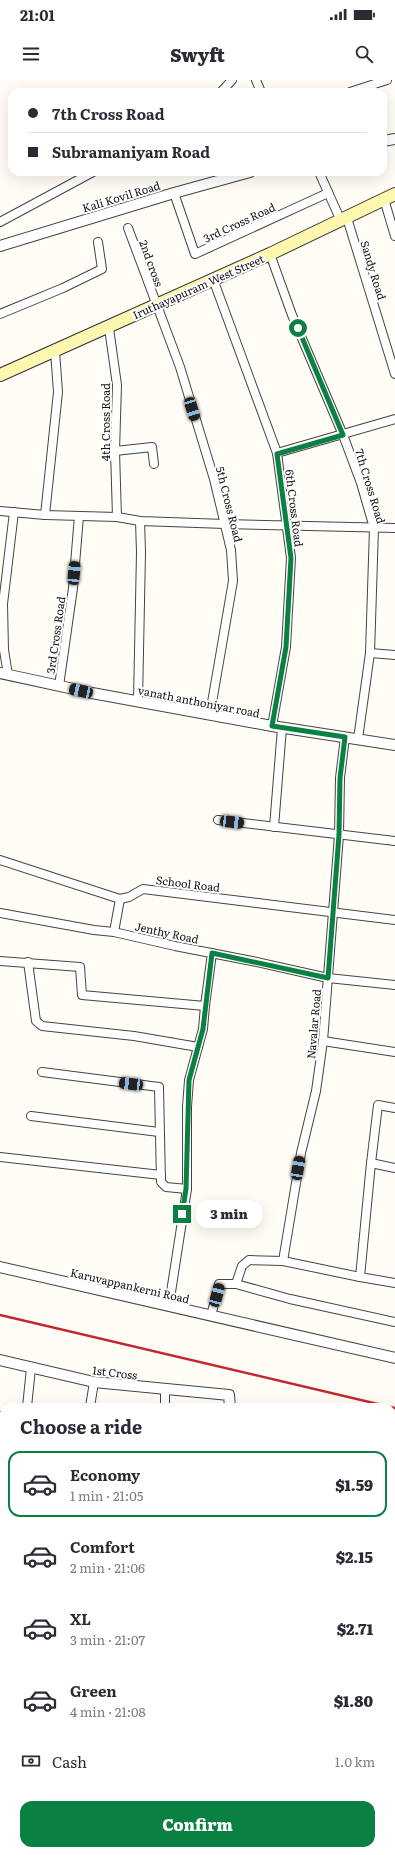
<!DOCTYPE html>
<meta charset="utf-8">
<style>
body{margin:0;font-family:Literata,serif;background:#f2f2f3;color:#2b2b33;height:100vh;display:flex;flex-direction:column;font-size:15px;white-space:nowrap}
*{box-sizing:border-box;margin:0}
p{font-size:13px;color:#7c7c81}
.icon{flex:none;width:22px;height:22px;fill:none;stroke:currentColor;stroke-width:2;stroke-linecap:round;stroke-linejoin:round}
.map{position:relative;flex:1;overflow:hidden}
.drawer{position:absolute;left:0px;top:1323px;width:395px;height:452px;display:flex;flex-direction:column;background:#fff;border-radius:12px 12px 0 0;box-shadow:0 4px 16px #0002}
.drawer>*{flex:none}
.hud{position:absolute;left:8px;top:8px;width:379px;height:88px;border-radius:12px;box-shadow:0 4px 16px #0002;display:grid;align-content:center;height:88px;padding:0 20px;background:#fff}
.end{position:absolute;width:18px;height:18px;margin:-9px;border:5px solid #0b8043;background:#fff;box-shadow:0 0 0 2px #fff}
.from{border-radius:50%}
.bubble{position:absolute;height:28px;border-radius:12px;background:#fff;box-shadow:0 4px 16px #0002;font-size:13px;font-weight:800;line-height:28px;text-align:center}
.car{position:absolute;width:12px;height:24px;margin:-12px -6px;border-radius:5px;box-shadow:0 0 3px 1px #0007;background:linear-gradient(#222 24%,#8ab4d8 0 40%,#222 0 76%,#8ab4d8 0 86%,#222 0)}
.hud b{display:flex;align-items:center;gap:14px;height:38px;font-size:15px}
.hud b+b{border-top:1px solid #e1e1e2}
.hud i{width:10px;height:10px;background:#2b2b33}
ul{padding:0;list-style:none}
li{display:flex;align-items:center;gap:12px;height:66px;margin:0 8px 6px;padding:0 12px;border:2px solid transparent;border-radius:12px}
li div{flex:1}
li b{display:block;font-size:15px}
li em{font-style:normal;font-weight:800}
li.current{border-color:#0b8043}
li>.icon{width:36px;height:36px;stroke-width:1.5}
h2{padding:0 20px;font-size:18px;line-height:48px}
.pay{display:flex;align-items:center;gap:10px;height:44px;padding:0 20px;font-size:15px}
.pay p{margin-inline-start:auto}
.primary-button{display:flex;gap:8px;margin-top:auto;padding:8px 20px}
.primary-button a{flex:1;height:46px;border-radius:12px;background:#0b8043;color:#fff;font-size:16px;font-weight:800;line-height:46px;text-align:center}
.status{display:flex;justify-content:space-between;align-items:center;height:28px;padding:0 20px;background:#fff;direction:ltr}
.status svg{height:11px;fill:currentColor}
header{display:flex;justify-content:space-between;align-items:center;height:52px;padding:0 20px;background:#fff;font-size:18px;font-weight:800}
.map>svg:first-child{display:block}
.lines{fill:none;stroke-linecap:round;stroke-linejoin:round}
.minor-casing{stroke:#444;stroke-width:10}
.tertiary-casing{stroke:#444;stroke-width:12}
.secondary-casing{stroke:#333;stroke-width:14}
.minor{stroke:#fff;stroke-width:8}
.tertiary{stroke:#fff;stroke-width:10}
.secondary{stroke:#fff6b0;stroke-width:12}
.rail{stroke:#c4262e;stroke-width:2.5}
.route{stroke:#0b8043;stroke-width:5}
.labels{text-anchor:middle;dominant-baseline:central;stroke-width:4;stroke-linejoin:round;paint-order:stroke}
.street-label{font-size:11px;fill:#111;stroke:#fff}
</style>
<div class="status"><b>21:01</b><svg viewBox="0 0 49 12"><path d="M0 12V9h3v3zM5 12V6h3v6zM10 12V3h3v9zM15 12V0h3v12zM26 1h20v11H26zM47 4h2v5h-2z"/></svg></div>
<header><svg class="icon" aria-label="menu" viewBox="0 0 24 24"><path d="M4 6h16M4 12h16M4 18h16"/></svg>Swyft<svg class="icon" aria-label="search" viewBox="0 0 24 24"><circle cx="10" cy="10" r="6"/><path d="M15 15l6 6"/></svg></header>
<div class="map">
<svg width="395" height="1775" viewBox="0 0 395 1775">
<rect width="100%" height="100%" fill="#fffdf5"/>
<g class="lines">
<g class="minor-casing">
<g id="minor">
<polyline points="256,0 261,12"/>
<polyline points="221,12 232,0"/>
<polyline points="350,12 387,0"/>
<polyline points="319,92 341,141"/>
<polyline points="174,113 195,174 328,113"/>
<polyline points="384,119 395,156"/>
<polyline points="347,138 395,294"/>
<polyline points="0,142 93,92"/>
<polyline points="128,148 180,287 214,399 231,470 233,501 210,634"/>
<polyline points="270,174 292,235 343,355 361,403 374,448 370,573 358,659"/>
<polyline points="213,199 277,373 291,478 286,567 272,646"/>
<polyline points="0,234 63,208 102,189 98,162"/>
<polyline points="109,248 117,305 115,371 117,437"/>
<polyline points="115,371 152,367 154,384"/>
<polyline points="277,373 395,339"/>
<polyline points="0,431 45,435 117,437 140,441 225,444 395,448"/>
<polyline points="45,435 58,312 55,271"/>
<polyline points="370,573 395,575"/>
<polyline points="8,595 4,570 3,524 14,432"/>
<polyline points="59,606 73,508 79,436"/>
<polyline points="138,621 141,472 140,441"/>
<polyline points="218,740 395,761"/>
<polyline points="274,747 282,648"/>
<polyline points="0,780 120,819 129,817 143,809 395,840"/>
<polyline points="0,833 94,850 114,852 175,866 252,881 328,898 395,905"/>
<polyline points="114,852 120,819"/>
<polyline points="0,881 80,887 82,915 205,926 212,873"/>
<polyline points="28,882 36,941 42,946 134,956 198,967"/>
<polyline points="323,961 395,972"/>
<polyline points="42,992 159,1007 161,1102 166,1107 187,1109"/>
<polyline points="395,1028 378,1025 371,1083 395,1088"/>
<polyline points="31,1036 159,1052"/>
<polyline points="0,1077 161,1095"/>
<polyline points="371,1083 360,1197 395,1203"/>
<polyline points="283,1181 301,1073 316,1011 323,961 339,755 340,698 345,657"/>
<polyline points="236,1204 290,1219 395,1242"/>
<polyline points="169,1225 187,1109 187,1027 189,1000 203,949 205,926"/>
<polyline points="211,1236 219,1204 236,1204 242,1186 249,1180 283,1181 360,1197"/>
<polyline points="165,1309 165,1327"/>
<polyline points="27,1327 31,1288"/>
<polyline points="90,1327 94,1302"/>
<polyline points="0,1336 4,1337"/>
<polyline points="0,1410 4,1410"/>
<polyline points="391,1452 395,1450"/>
<polyline points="391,1518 395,1515"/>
<polyline points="391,1673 395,1673"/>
<polyline points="0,1679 4,1678"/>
<polyline points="0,1734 4,1733"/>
</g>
</g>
<g class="tertiary-casing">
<g id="tertiary">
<polyline points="383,61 395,59"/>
<polyline points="0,166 174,113 250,92"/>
<polyline points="0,593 92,613 272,646 395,665"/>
<polyline points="0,1187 395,1278"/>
<polyline points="0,1280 94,1302 229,1315 230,1327"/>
<polyline points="259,1771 260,1775"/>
</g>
</g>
<g class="secondary-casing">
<g id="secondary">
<polyline points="0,295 270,174 395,114"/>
<polyline points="391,1526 395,1525"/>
<polyline points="0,1575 4,1575"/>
</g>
</g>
<use href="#minor" class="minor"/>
<use href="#tertiary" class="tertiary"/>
<use href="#secondary" class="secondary"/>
<polyline class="rail" points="0,1235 395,1328"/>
</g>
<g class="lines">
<polyline class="route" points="182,1134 186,1109 189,1000 203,949 212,873 328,898 339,755 340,698 345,657 272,646 286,567 291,478 277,374 343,355 298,248"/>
</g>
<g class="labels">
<g class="street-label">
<text transform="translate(121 116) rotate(-17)">Kali Kovil Road</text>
<text transform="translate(239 142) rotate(-25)">3rd Cross Road</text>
<text transform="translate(152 183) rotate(70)">2nd cross</text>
<text transform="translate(374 190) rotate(73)">Sandy Road</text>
<text transform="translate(198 206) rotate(-24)">Iruthayapuram West Street</text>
<text transform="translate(105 342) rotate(-90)">4th Cross Road</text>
<text transform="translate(371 406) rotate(73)">7th Cross Road</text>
<text transform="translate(230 424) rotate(76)">5th Cross Road</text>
<text transform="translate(295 428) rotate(83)">6th Cross Road</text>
<text transform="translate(55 555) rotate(-82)">3rd Cross Road</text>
<text transform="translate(199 621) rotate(11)">vanath anthoniyar road</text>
<text transform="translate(188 803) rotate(7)">School Road</text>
<text transform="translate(167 852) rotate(12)">Jenthy Road</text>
<text transform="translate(313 944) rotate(-85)">Navalar Road</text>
<text transform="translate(130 1205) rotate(13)">Karuvappankerni Road</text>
<text transform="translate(115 1292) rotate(7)">1st Cross</text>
</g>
</g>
</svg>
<i class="end from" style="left:298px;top:248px"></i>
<i class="end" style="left:182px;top:1134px"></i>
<div class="bubble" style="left:196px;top:1120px;width:66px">3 min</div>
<i class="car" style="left:192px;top:329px;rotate:163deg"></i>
<i class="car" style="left:74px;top:493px;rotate:5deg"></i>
<i class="car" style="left:81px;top:611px;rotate:282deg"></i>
<i class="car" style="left:232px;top:742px;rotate:97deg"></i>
<i class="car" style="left:131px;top:1004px;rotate:277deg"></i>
<i class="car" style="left:298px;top:1088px;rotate:10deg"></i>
<i class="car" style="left:217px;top:1215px;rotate:15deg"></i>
<div class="hud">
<b><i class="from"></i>7th Cross Road</b>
<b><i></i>Subramaniyam Road</b>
</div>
<section class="drawer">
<h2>Choose a ride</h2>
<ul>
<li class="current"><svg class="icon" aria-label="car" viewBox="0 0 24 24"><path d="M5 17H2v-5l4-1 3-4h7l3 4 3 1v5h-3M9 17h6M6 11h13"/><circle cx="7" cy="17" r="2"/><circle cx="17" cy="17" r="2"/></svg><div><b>Economy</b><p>1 min · 21:05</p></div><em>$1.59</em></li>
<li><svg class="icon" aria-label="car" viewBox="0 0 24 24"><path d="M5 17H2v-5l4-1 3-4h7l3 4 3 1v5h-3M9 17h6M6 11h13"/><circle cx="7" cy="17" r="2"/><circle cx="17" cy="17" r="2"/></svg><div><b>Comfort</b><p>2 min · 21:06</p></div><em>$2.15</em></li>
<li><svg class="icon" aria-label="car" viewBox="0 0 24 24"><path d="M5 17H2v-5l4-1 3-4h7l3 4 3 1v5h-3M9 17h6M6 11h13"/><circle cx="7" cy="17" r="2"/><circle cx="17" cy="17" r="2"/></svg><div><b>XL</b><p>3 min · 21:07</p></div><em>$2.71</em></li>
<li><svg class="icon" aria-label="car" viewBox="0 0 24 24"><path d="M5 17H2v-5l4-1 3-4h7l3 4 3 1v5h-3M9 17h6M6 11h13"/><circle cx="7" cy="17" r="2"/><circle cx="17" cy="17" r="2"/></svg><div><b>Green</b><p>4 min · 21:08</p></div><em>$1.80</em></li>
</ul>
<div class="pay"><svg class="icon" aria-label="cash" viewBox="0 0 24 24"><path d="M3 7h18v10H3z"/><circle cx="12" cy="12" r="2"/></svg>Cash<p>1.0 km</p></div>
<div class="primary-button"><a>Confirm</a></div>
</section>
</div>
